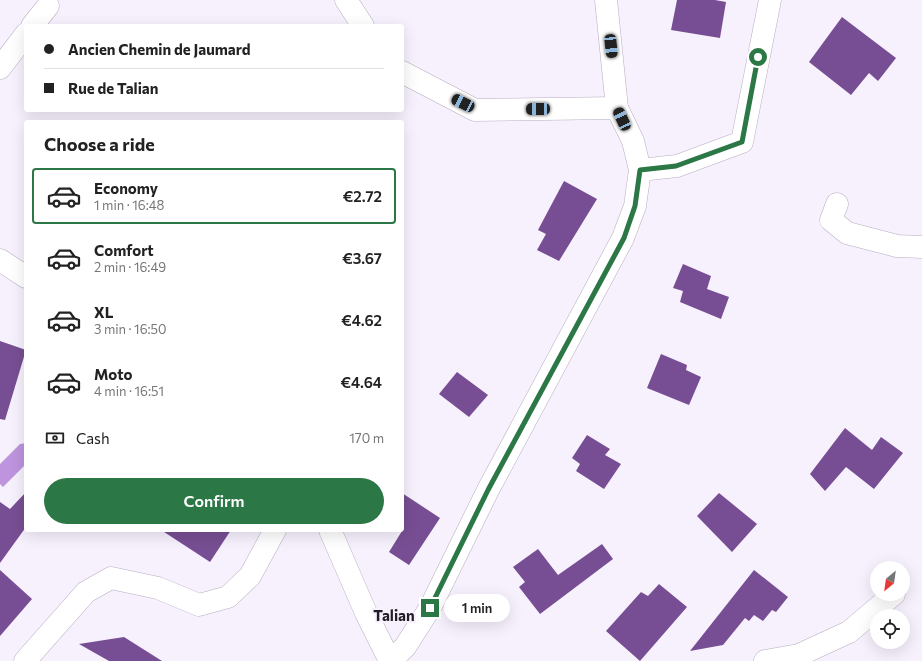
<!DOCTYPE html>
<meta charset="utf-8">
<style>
body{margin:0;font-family:Commissioner,sans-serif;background:#f2f2f2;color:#222;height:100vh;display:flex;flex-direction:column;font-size:15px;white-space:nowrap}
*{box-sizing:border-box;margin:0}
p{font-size:13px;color:#767676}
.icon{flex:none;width:22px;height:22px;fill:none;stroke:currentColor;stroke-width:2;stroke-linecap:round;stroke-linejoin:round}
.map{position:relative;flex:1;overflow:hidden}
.details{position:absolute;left:24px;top:120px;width:380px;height:412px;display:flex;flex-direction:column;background:#fff;border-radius:4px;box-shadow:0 4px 16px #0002}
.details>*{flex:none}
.banner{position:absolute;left:24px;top:24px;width:380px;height:88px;border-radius:4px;box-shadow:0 4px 16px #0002;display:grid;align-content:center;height:88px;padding:0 20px;background:#fff}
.needle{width:26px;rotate:209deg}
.tools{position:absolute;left:870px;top:561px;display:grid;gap:8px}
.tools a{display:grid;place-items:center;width:40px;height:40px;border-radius:50%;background:#fff;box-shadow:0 4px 16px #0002;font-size:20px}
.end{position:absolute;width:18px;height:18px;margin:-9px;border:5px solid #2b7745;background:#fff;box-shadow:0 0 0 2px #fff}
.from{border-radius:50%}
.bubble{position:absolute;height:28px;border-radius:14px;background:#fff;box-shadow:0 4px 16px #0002;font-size:13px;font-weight:600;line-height:28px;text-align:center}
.car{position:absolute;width:12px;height:24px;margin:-12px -6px;border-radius:5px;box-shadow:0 0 3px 1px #0007;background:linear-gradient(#222 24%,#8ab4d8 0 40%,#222 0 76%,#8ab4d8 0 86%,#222 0)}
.banner b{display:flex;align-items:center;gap:14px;height:38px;font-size:15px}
.banner b+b{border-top:1px solid #e0e0e0}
.banner i{width:10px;height:10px;background:#222}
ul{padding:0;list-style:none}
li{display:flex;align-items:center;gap:12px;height:56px;margin:0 8px 6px;padding:0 12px;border:2px solid transparent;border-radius:4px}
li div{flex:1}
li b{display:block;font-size:15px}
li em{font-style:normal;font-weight:600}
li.selected{border-color:#2b7745}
li>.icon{width:36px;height:36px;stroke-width:1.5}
h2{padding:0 20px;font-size:18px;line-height:48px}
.pay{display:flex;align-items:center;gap:10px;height:44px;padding:0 20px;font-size:15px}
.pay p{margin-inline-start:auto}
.cta{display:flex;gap:8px;margin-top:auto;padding:8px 20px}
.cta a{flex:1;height:46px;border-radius:24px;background:#2b7745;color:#fff;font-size:16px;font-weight:600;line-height:46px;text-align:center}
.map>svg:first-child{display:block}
.water{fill:#be94de}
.building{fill:#774e93}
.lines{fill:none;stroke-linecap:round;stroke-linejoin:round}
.minor-casing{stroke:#b8adc1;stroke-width:23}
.minor{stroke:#fff;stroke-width:22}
.route{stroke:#2b7745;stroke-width:5}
.labels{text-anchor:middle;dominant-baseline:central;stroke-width:4;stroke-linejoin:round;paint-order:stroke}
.district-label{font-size:15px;font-weight:bold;fill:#211d25;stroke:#f7f0fd}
</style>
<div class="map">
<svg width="922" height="661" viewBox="0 0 922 661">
<rect width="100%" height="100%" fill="#f7f0fd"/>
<polygon class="water" points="26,443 26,464 3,487 0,484 0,464 20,444"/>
<g class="building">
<polygon points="677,0 715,0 726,2 720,38 671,30"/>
<polygon points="842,17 896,58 878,81 869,73 851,95 809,62"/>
<polygon points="564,181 597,199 559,261 537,250 546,234 538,230"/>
<polygon points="683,264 711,276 707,289 729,297 721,319 680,302 683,291 673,288"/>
<polygon points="0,341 26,350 5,420 0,419"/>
<polygon points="661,354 687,365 686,370 701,377 689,405 647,388"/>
<polygon points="457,372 488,395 469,417 439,394"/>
<polygon points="845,428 872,450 881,437 903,453 874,489 846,467 825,491 810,474"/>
<polygon points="587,435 610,449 605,455 621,464 604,489 576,471 580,464 572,458"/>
<polygon points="26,492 26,527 0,563 0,502 10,509"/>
<polygon points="402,493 440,518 409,565 389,552 402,531"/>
<polygon points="719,493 757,524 732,552 697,516"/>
<polygon points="161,530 231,530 210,562"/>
<polygon points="602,544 613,559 540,614 519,587 525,582 513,567 538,549 558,575"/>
<polygon points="0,570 32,599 0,636"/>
<polygon points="754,570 788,597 776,612 772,610 763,621 754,615 749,621 745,618 723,645 690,651"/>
<polygon points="659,584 687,607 640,661 606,631 641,592 648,596"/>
<polygon points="124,637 162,661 109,661 79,644"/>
</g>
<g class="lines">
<g class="minor-casing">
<g id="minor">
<polyline points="346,0 363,26"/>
<polyline points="32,26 48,6"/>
<polyline points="0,68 26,34"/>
<polyline points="402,72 475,110 617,108"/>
<polyline points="640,170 677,166 742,142 770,0"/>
<polyline points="837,204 831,220 847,233 897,246 922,247"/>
<polyline points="0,260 26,277"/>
<polyline points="330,530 366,613 390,661"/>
<polyline points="25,661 86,592 111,578 158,588 199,605 228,597 250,576 275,530"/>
<polyline points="390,661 405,647 430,608 488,490 623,238 635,206 640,170 633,141 617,108 606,0"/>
<polyline points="765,661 799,655 849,632 894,594"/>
</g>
</g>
<use href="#minor" class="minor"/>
</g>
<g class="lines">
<polyline class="route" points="430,608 488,490 624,238 635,206 640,170 676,166 742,142 758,57"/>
</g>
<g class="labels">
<g class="district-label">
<text x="394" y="615">Talian</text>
</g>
</g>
</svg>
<div class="tools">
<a><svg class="needle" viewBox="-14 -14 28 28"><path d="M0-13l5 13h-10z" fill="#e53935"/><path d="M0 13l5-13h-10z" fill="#767676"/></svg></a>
<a><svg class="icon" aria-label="locate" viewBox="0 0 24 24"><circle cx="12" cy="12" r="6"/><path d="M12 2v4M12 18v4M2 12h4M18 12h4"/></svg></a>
</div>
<i class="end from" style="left:758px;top:57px"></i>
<i class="end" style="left:430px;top:608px"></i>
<div class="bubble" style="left:444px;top:594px;width:66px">1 min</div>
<i class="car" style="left:611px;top:46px;rotate:174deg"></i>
<i class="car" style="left:463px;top:103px;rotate:297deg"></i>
<i class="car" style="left:538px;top:109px;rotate:269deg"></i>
<i class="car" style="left:622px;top:119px;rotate:335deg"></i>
<div class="banner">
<b><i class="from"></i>Ancien Chemin de Jaumard</b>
<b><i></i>Rue de Talian</b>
</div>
<section class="details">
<h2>Choose a ride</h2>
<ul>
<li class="selected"><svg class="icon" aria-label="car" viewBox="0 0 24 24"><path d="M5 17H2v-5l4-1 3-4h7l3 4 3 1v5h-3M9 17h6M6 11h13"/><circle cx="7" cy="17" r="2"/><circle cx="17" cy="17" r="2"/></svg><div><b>Economy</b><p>1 min · 16:48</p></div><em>€2.72</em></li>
<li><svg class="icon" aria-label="car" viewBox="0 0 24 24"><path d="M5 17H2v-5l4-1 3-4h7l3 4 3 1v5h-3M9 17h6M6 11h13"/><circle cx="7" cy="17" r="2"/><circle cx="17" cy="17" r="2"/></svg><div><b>Comfort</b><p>2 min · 16:49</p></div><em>€3.67</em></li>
<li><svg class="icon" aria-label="car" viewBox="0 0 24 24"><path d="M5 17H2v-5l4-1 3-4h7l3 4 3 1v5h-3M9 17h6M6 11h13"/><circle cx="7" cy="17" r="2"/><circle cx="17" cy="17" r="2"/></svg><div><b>XL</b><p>3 min · 16:50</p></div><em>€4.62</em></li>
<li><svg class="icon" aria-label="car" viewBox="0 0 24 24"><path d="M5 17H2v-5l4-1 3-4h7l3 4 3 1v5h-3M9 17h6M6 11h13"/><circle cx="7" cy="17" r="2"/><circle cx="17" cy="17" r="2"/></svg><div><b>Moto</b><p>4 min · 16:51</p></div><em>€4.64</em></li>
</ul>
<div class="pay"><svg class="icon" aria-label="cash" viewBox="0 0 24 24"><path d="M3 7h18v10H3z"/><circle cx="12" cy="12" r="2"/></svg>Cash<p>170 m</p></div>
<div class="cta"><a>Confirm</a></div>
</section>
</div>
